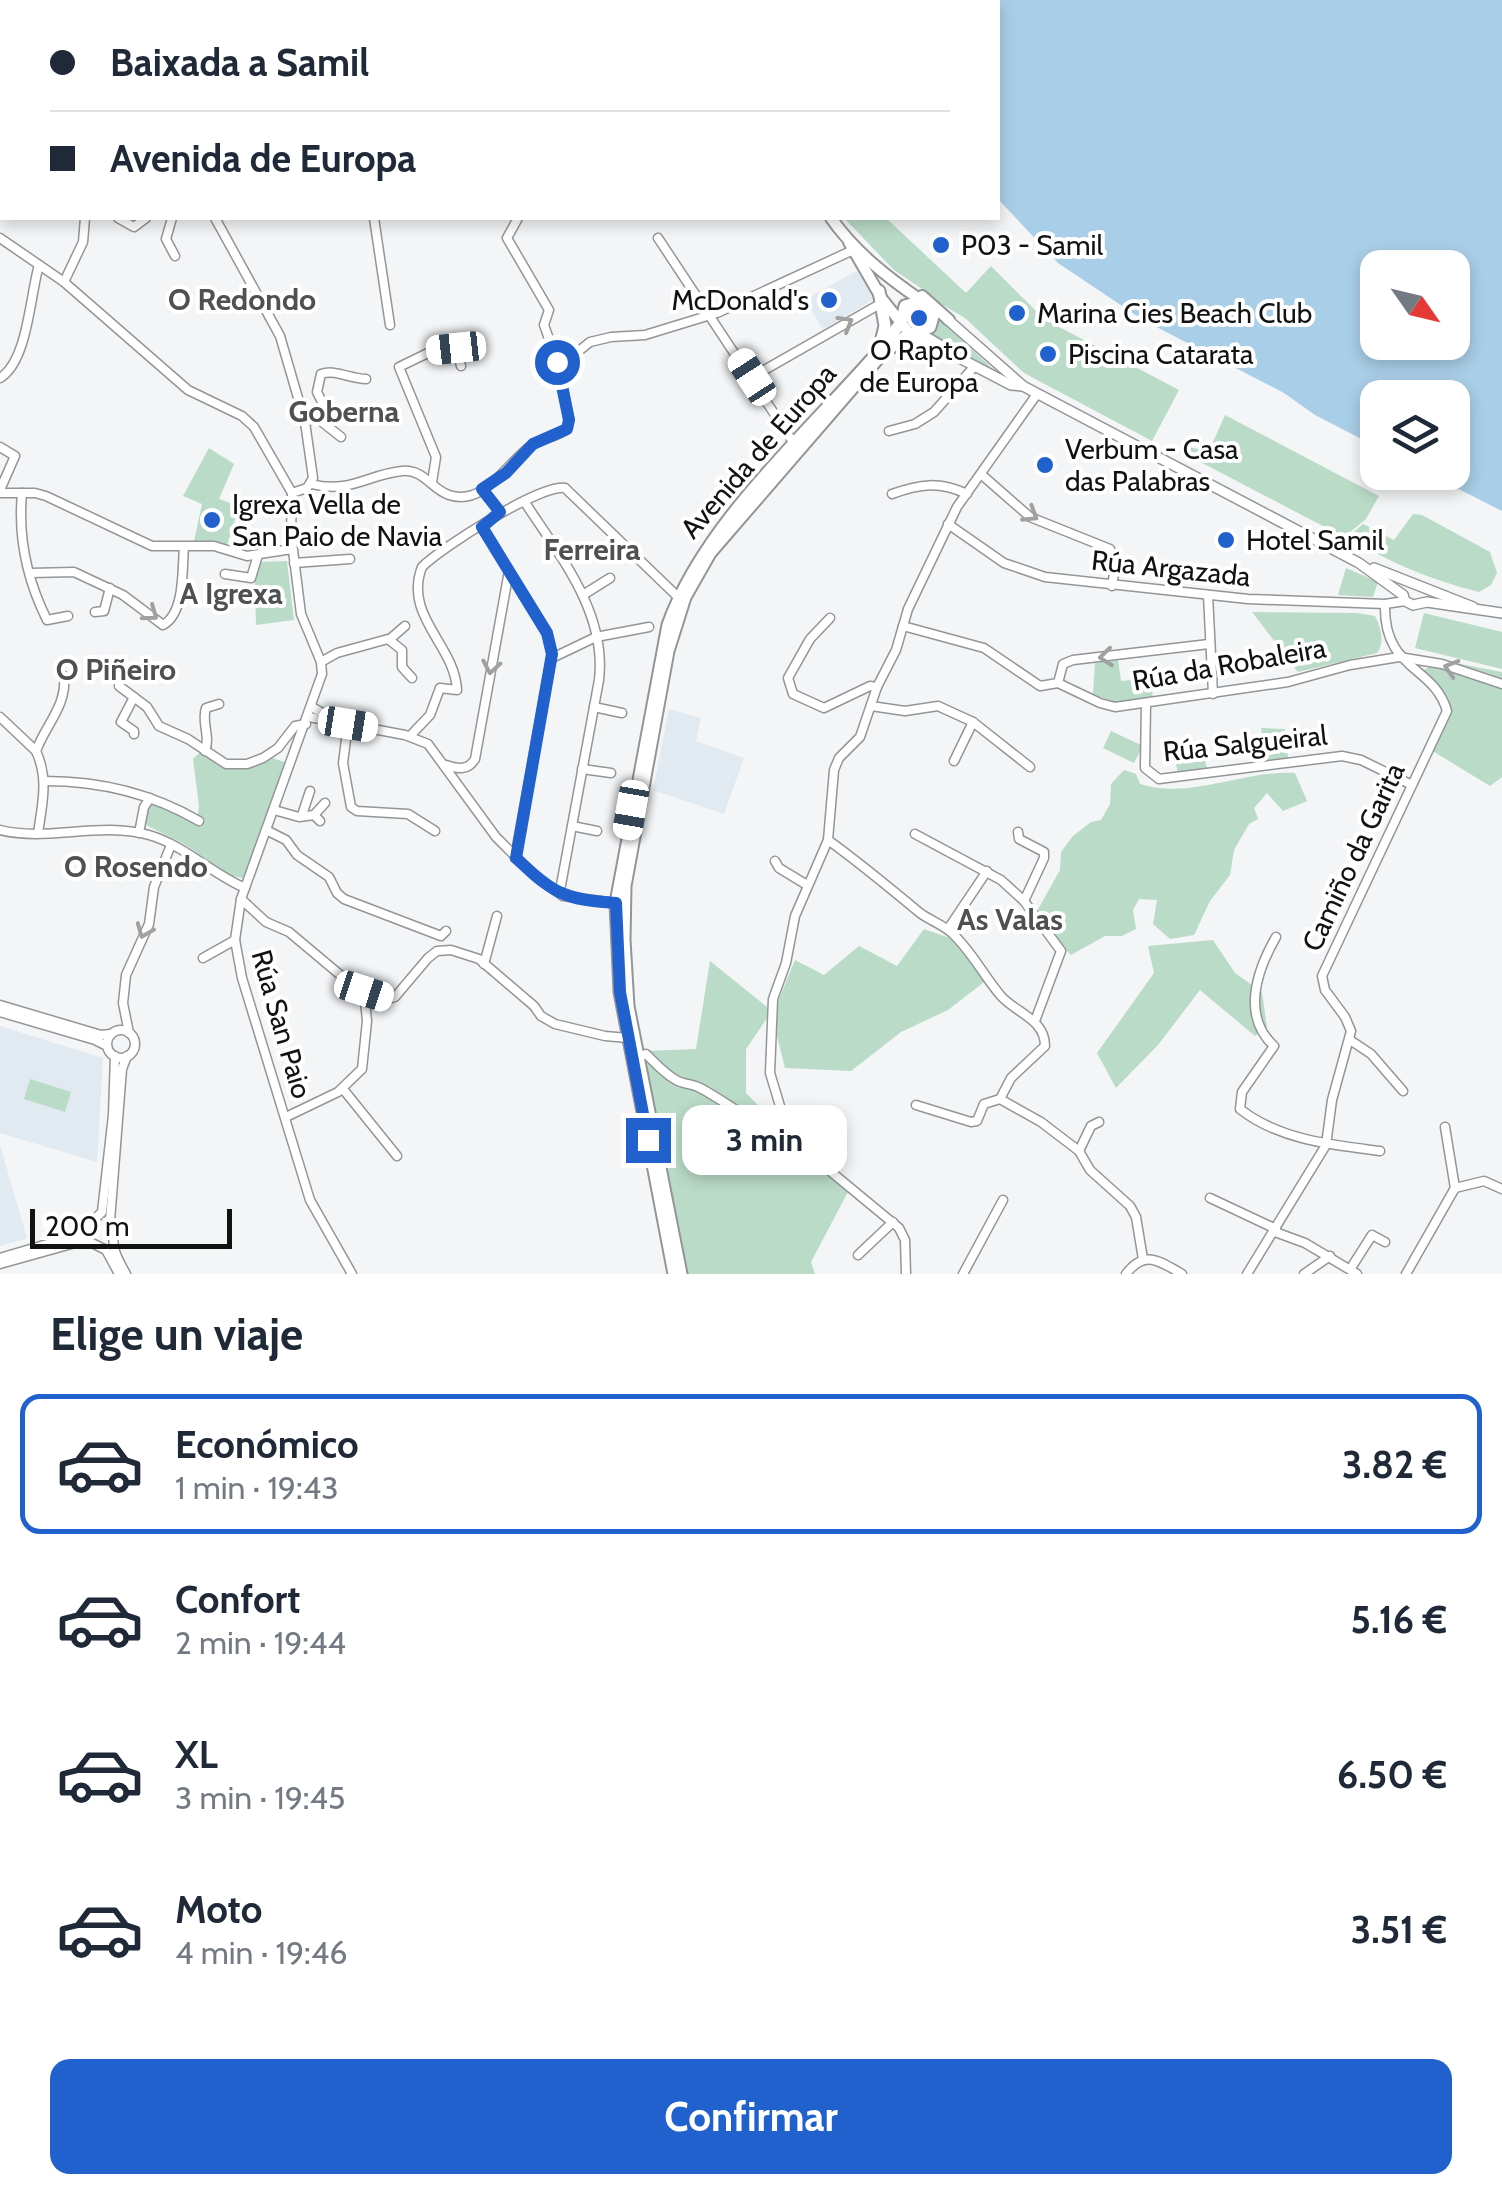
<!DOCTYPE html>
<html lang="es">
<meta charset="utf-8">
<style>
body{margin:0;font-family:Cabin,sans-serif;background:#f2f2f3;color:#1f2937;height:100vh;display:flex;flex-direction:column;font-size:38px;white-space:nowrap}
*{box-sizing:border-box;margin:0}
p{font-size:32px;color:#747a83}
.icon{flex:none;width:55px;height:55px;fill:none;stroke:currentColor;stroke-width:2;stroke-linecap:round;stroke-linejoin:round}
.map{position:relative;height:1274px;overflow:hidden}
.panel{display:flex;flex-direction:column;background:#fff;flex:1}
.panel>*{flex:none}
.top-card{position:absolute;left:0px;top:0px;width:1000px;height:220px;box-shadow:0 5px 15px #0003;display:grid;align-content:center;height:220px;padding:0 50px;background:#fff}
.needle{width:65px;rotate:124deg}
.fabs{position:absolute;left:1360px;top:250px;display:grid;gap:20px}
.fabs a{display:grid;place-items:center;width:110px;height:110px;border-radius:20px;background:#fff;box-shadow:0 5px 15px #0003;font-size:50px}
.scale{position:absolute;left:30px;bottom:25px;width:202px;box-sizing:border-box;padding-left:10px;border:5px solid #111212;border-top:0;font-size:28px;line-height:35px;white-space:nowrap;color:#111212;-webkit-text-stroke:8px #fff;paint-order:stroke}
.end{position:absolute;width:45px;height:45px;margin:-22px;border:12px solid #2061cd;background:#fff;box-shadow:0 0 0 5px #fff}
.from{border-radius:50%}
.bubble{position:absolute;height:70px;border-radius:20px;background:#fff;box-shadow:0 5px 15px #0003;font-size:32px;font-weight:700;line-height:70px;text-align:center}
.car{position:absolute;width:30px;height:60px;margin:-30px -15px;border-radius:12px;box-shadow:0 0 8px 2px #0007;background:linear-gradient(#fff 24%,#345 0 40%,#fff 0 76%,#345 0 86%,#fff 0)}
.top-card b{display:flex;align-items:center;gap:35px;height:95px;font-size:38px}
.top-card b+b{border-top:2px solid #e0e1e3}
.top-card i{width:25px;height:25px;background:#1f2937}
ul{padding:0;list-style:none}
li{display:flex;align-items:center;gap:30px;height:140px;margin:0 20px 15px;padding:0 30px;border:5px solid transparent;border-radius:20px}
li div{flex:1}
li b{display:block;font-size:38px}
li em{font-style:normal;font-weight:700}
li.active{border-color:#2061cd}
li>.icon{width:90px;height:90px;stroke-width:1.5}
h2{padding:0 50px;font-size:45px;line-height:120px}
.button{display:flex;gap:20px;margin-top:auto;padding:20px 50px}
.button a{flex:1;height:115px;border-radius:20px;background:#2061cd;color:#fff;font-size:40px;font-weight:700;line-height:115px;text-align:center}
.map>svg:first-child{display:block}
.built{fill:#e2eaf1}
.green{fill:#badbc7}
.water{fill:#a9cee7;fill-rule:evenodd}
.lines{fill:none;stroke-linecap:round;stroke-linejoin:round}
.minor-casing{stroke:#939597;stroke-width:11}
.tertiary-casing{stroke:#939597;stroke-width:12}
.secondary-casing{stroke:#939597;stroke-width:14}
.primary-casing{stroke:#939597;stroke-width:15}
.minor{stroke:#fff;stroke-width:8}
.tertiary{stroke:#fff;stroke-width:9}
.secondary{stroke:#fff;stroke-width:10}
.primary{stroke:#fff;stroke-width:11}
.oneway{stroke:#a0a0a0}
.route{stroke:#2061cd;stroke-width:12}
.poi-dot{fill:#2061cd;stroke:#fff;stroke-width:4}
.labels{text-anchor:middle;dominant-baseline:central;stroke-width:8;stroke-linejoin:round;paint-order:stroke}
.poi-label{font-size:28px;fill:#111212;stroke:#fff;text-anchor:start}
.street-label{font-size:28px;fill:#111212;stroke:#fff}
.neighbourhood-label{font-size:30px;font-weight:bold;fill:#4f5052;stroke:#fff}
</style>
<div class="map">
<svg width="1502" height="1274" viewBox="0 0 1502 1274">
<rect width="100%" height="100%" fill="#f3f5f7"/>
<g class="built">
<polygon points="857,271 874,299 823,330 805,299"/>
<polygon points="669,709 701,718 696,741 744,758 724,814 653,790"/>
<polygon points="0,1026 103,1058 97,1162 0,1133"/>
<polygon points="0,1145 27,1238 0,1246"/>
</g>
<g class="green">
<polygon points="844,218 886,218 966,293 991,266 1044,319 1179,390 1152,441 1024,373 965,318 921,292 922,289 894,270"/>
<polygon points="938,318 992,368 1019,384 927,335"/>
<polygon points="1225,415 1379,496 1366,519 1344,537 1185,454 1188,447 1209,451"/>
<polygon points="209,448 234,464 219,499 230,503 237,513 227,545 194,541 202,504 183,496"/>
<path d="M1413 514 1422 515 1490 552 1497 573 1491 585 1479 592C1431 580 1390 563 1348 537L1363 524 1394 540Z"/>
<polygon points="287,561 294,620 256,625 255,580 259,562"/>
<polygon points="1346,568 1378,582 1373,597 1338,595"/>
<path d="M1252 612 1356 613 1375 616C1381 628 1385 642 1377 653L1298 672Z"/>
<polygon points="1424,613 1502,632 1502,669 1415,648"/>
<polygon points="1118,660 1121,681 1150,678 1153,697 1114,702 1093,694 1095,663"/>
<path d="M1440 660 1502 672V777L1490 786 1431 750C1458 706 1458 710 1424 670Z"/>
<polygon points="1261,728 1285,729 1288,758 1266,761"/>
<polygon points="1111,731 1143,746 1134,763 1103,748"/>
<polygon points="1201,744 1207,769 1178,774 1173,749"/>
<path d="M200 752C225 770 242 773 270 757L287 763 243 878 232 876 184 844 146 825 147 810 154 801 197 822 199 806 193 759Z"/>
<path d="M1124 770 1136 774 1140 784C1191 800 1243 770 1295 773L1307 801 1283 811 1267 793 1254 808 1258 819 1249 824 1234 850 1230 875 1210 901 1194 935 1170 939 1153 924 1157 900 1139 899 1133 910 1136 929 1122 936H1105L1071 955 1056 940 1036 913 1060 870 1061 852 1073 836 1091 822 1101 820 1110 804 1111 784Z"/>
<polygon points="924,929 961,942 988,979 948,1010 901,1032 851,1071 785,1068 772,1016 795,960 824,975 859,946 897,966"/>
<polygon points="1213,940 1235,973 1262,992 1267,1027 1255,1036 1200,990 1158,1045 1116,1088 1097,1053 1154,973 1148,946"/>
<polygon points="710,961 772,1011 746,1049 746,1093 796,1144 849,1190 811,1262 815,1274 687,1274 648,1087 647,1051 696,1049"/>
<polygon points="30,1079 71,1092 65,1112 24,1099"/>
</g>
<path class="water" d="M820 0H1502V511L1427 473 1452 472V398H1378L1377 447 1315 415 1284 393 1143 320 1058 263 998 199V2ZM1378 268H1452V342H1378Z"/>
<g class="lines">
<g class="minor-casing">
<g id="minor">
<polyline points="163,0 163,2"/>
<polyline points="252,0 252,2"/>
<polyline points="410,2 412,0"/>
<polyline points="604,2 608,0"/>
<polyline points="118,218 134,227 146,218"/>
<polyline points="172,218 166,239 175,256"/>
<polyline points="215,218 280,336 305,422 313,478 307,488 292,493"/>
<polyline points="374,218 390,325"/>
<polyline points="518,218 507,238 549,310 544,325 559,367"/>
<polyline points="0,238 64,282 188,390 242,416 254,427 292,493 291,534 301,614 321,662 322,674 241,899 235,940 242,978 310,1200 352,1274"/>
<polyline points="658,238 795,445"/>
<polyline points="64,282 83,242 85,218"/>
<polyline points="752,377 880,304"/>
<path d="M0 378C28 361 30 295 39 265"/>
<polyline points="317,418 341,437"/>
<path d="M305 422 317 418 325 408 317 392 321 374C336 369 350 379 366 379"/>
<polyline points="889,431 915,424 934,412 974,367"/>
<polyline points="0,447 15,456 0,490"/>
<polyline points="982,475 1030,517 1110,549 1115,567 1112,586"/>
<polyline points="432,482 436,457 399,367 432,351 456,348 461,366"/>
<path d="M311 484C350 494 369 474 402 471 424 469 431 489 449 495 485 507 508 461 532 445 543 437 556 438 567 429L569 419 559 367 590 342 611 337 645 335 717 313 851 251"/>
<polyline points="482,489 500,512"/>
<polyline points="0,493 35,493 46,496 152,546 214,546 247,556 292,549"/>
<path d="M22 493C18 536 27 580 47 620L68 616"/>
<path d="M892 494C920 484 939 481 967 494"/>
<path d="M524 501C559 555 607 612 599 680L561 885"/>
<polyline points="948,524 1004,563 1045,577 1248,599 1385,604 1405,601"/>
<polyline points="482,527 547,633 552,654 515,858"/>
<polyline points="294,563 350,559"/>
<path d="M31 573 74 572 123 595 163 625C185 613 182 570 184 547"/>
<polyline points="225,574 251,578 258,555"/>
<polyline points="583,595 610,578"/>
<polyline points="1208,595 1213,694"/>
<polyline points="95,612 104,611 110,588"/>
<polyline points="830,618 810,639 788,678 793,694 824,708 870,686 877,687"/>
<polyline points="903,626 984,648 1040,686 1058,683"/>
<polyline points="390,639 405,626"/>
<polyline points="552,658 596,637 649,627"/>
<polyline points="321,662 337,653 388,639 402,650 402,667 412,678"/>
<polyline points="1058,683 1100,703 1115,707 1288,682 1350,665 1399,657 1442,664 1502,684"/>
<polyline points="1058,683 1063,664 1073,660 1209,644"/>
<polyline points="119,686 147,707 159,726 188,739 226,764 247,764 263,758 278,748 295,726 306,724"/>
<polyline points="1146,703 1145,768 1159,779 1342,756 1361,760 1410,784"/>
<polyline points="871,706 905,711 938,706 973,722 954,761"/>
<polyline points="312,707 338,722"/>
<polyline points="594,707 622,713"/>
<path d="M0 717 36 751C49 779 42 805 38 833"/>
<polyline points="309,717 405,735 428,744 496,837 535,876 563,896 616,903"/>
<polyline points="973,722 1030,767"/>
<polyline points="348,724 343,763 351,807 357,811 408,814 435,831"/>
<polyline points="134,734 134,731 121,722 134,697"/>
<path d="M410 736 430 715 440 688 457 690C455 645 403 616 422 567 441 548 540 484 565 488L678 597"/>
<path d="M36 751C46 724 67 706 64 676"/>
<path d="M205 751C211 736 201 723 206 708L219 704"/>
<path d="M446 765C457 769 468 771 475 759L509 571"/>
<polyline points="582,769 611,773"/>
<path d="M45 781C100 781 151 793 199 821"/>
<polyline points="274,810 299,817 314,815 320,821"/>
<polyline points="302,815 310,791"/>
<polyline points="314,815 325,803"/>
<polyline points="572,826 597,831"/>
<path d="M0 830C49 842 99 821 149 835 184 845 212 874 245 888"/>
<polyline points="266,830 286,840 297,855 329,877 337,893 344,899 441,936 446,931"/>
<polyline points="1018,832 1019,839 1044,852 1044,858 1024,901"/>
<polyline points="139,833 144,807 150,798"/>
<polyline points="915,834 1001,880 1024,901 1061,951 1035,1021"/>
<path d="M828 840C860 863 890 888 920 913 931 921 944 925 953 934 972 952 984 976 1001 996 1016 1013 1045 1019 1045 1046L1011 1078 1000 1099 1041 1122 1079 1151 1090 1170 1130 1206 1136 1217 1143 1259"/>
<polyline points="775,861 779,868 807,885"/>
<polyline points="241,899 266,922 289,932 357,989 387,999 395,997 428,958 437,951 451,950 479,959 534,1006 541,1016 555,1024 605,1036 628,1038"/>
<polyline points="948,929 987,871"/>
<path d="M1276 937C1257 970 1241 1016 1274 1046L1242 1092 1240 1109C1279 1140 1333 1145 1380 1151"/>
<polyline points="203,958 235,940"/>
<polyline points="484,964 497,916"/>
<polyline points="0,1005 101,1035 111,1034"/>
<polyline points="0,1012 95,1040 107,1046"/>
<circle cx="121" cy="1044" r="14"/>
<polyline points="129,1033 123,1003 126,975 149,924 154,887 171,845"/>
<polyline points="1350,1040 1371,1054 1403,1091"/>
<path d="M638 1057 646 1054C655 1063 665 1074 676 1080 683 1084 691 1084 698 1087 722 1098 772 1139 796 1136L783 1116 770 1073 773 999 786 963 795 916 828 840 834 770 839 758 860 737 877 687 896 650 908 609 957 507 1037 394"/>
<polyline points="343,1089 397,1156"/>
<polyline points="916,1105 971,1122 977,1121 984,1104 1000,1099"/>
<polyline points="286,1117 338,1092 362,1069 367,1021 364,991"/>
<polyline points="1445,1127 1455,1188"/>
<polyline points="796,1136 824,1166 899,1228 905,1240 906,1274"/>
<polyline points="1079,1151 1091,1126 1099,1122"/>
<polyline points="1210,1198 1276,1229"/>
<path d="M108 1220 114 1230C111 1248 117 1258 126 1274"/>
<polyline points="110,1221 122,1069 127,1056"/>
<polyline points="1275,1232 1305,1243 1357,1274"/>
<polyline points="858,1255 893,1222"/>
<polyline points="0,1258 78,1235 102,1212 113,1115 115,1056"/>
<polyline points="0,1264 86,1240 106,1250 119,1274"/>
<polyline points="1351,1268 1372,1235 1385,1242"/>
<polyline points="963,1274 1003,1200"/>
<path d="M1126 1274C1145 1249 1159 1261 1182 1274"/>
<path d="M1247 1274 1326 1145 1332 1100 1351 1031 1345 1017 1325 990 1322 976 1447 711C1434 665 1383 671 1385 604"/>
<polyline points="1304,1274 1330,1256"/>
<polyline points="1406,1274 1455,1188 1484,1181 1502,1189"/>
</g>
</g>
<g class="tertiary-casing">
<g id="tertiary">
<polyline points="947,319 1023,386 1359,563 1403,595"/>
<polyline points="920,333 953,353"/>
<polyline points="948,352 1011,385 1023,386"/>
<polyline points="1374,568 1473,607"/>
<polyline points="1403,595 1405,601 1413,605 1427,602 1502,613"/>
</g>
</g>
<g class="secondary-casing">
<g id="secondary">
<polyline points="675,0 677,2"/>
<path d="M831 218C855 252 887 277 922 301"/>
<polyline points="849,242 882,299 910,334"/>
<polyline points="922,296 949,320"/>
</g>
</g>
<g class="primary-casing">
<g id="primary">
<polyline points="879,291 885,326 881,342"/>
<path d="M903 342C923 336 936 354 954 355"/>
<path d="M674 1274 620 992 616 903 668 625C705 522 808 433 879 351L902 321 905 306 922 301 934 313 930 327 906 336 881 355 710 553 685 597 668 651 625 886 624 940 628 1006 681 1274"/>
</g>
</g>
<use href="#minor" class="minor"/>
<use href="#tertiary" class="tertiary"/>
<use href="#secondary" class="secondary"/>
<use href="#primary" class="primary"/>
</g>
<defs><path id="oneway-chevron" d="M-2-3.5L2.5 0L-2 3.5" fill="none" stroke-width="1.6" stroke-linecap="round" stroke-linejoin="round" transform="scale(2.5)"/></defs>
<g class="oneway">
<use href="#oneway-chevron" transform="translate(846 323) rotate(-30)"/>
<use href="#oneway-chevron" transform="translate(1031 515) rotate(32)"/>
<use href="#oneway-chevron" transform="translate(151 614) rotate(36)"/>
<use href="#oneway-chevron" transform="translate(1106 657) rotate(174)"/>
<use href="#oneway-chevron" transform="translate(491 667) rotate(100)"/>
<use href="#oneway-chevron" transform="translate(1451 668) rotate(-163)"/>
<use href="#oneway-chevron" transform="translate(144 931) rotate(112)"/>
</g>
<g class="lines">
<path class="route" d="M557 362 569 420 567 429 533 444 506 473 482 489 500 512 482 527 547 633 552 654 516 858C553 893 564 900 616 903L620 992 648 1140"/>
</g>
<g class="poi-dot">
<circle cx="941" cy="245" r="10"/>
<circle cx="829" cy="300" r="10"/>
<circle cx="1017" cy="313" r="10"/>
<circle cx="919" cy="318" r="10"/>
<circle cx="1048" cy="354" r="10"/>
<circle cx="1045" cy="465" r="10"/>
<circle cx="212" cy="520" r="10"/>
<circle cx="1226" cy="540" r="10"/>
</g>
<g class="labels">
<g class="poi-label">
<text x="961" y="245">P03 - Samil</text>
<text x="809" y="300" text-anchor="end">McDonald's</text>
<text x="1037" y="313">Marina Cies Beach Club</text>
<text x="919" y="350" text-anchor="middle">O Rapto<tspan x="919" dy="32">de Europa</tspan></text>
<text x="1068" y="354">Piscina Catarata</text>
<text x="1065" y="449">Verbum - Casa<tspan x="1065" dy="32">das Palabras</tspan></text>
<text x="232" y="504">Igrexa Vella de<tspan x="232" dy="32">San Paio de Navia</tspan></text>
<text x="1246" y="540">Hotel Samil</text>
</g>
<g class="street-label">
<text transform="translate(758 451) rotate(-49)">Avenida de Europa</text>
<text transform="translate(1171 568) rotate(6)">Rúa Argazada</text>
<text transform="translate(1229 664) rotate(-10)">Rúa da Robaleira</text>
<text transform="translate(1245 743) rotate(-6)">Rúa Salgueiral</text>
<text transform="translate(1353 857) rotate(-65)">Camiño da Garita</text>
<text transform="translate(282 1024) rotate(74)">Rúa San Paio</text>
</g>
<g class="neighbourhood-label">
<text x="242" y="299">O Redondo</text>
<text x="344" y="411">Goberna</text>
<text x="592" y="549">Ferreira</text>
<text x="231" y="593">A Igrexa</text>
<text x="116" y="669">O Piñeiro</text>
<text x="136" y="866">O Rosendo</text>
<text x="1010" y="919">As Valas</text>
</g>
</g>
</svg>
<div class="fabs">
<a><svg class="needle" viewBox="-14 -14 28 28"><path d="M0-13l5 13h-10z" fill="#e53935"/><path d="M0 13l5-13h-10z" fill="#747a83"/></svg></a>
<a><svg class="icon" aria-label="layers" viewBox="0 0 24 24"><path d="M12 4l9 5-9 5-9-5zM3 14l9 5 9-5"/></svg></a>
</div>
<div class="scale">200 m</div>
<i class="end from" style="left:557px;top:362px"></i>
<i class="end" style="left:648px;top:1140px"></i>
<div class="bubble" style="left:682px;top:1105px;width:165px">3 min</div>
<i class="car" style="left:456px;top:348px;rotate:264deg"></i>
<i class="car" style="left:752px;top:377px;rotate:327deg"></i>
<i class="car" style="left:348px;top:724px;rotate:99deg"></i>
<i class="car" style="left:631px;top:810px;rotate:190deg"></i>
<i class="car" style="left:364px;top:991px;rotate:108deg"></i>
<div class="top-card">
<b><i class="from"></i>Baixada a Samil</b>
<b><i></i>Avenida de Europa</b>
</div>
</div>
<section class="panel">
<h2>Elige un viaje</h2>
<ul>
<li class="active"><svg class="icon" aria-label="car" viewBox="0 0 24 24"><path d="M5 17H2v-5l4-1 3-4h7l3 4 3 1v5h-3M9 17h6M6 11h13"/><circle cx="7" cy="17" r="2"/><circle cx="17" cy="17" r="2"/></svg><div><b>Económico</b><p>1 min · 19:43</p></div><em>3.82 €</em></li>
<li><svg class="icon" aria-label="car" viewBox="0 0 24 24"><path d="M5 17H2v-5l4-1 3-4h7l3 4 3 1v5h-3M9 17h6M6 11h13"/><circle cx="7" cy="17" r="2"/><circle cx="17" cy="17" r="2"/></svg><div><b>Confort</b><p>2 min · 19:44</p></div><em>5.16 €</em></li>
<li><svg class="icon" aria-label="car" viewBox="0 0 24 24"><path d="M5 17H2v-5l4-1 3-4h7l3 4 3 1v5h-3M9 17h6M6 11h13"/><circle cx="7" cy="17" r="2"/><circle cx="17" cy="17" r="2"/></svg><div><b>XL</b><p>3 min · 19:45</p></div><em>6.50 €</em></li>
<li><svg class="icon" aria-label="car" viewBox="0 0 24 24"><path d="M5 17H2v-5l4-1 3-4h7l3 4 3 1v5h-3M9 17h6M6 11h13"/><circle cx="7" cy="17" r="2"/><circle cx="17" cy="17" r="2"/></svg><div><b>Moto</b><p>4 min · 19:46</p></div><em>3.51 €</em></li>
</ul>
<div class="button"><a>Confirmar</a></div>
</section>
